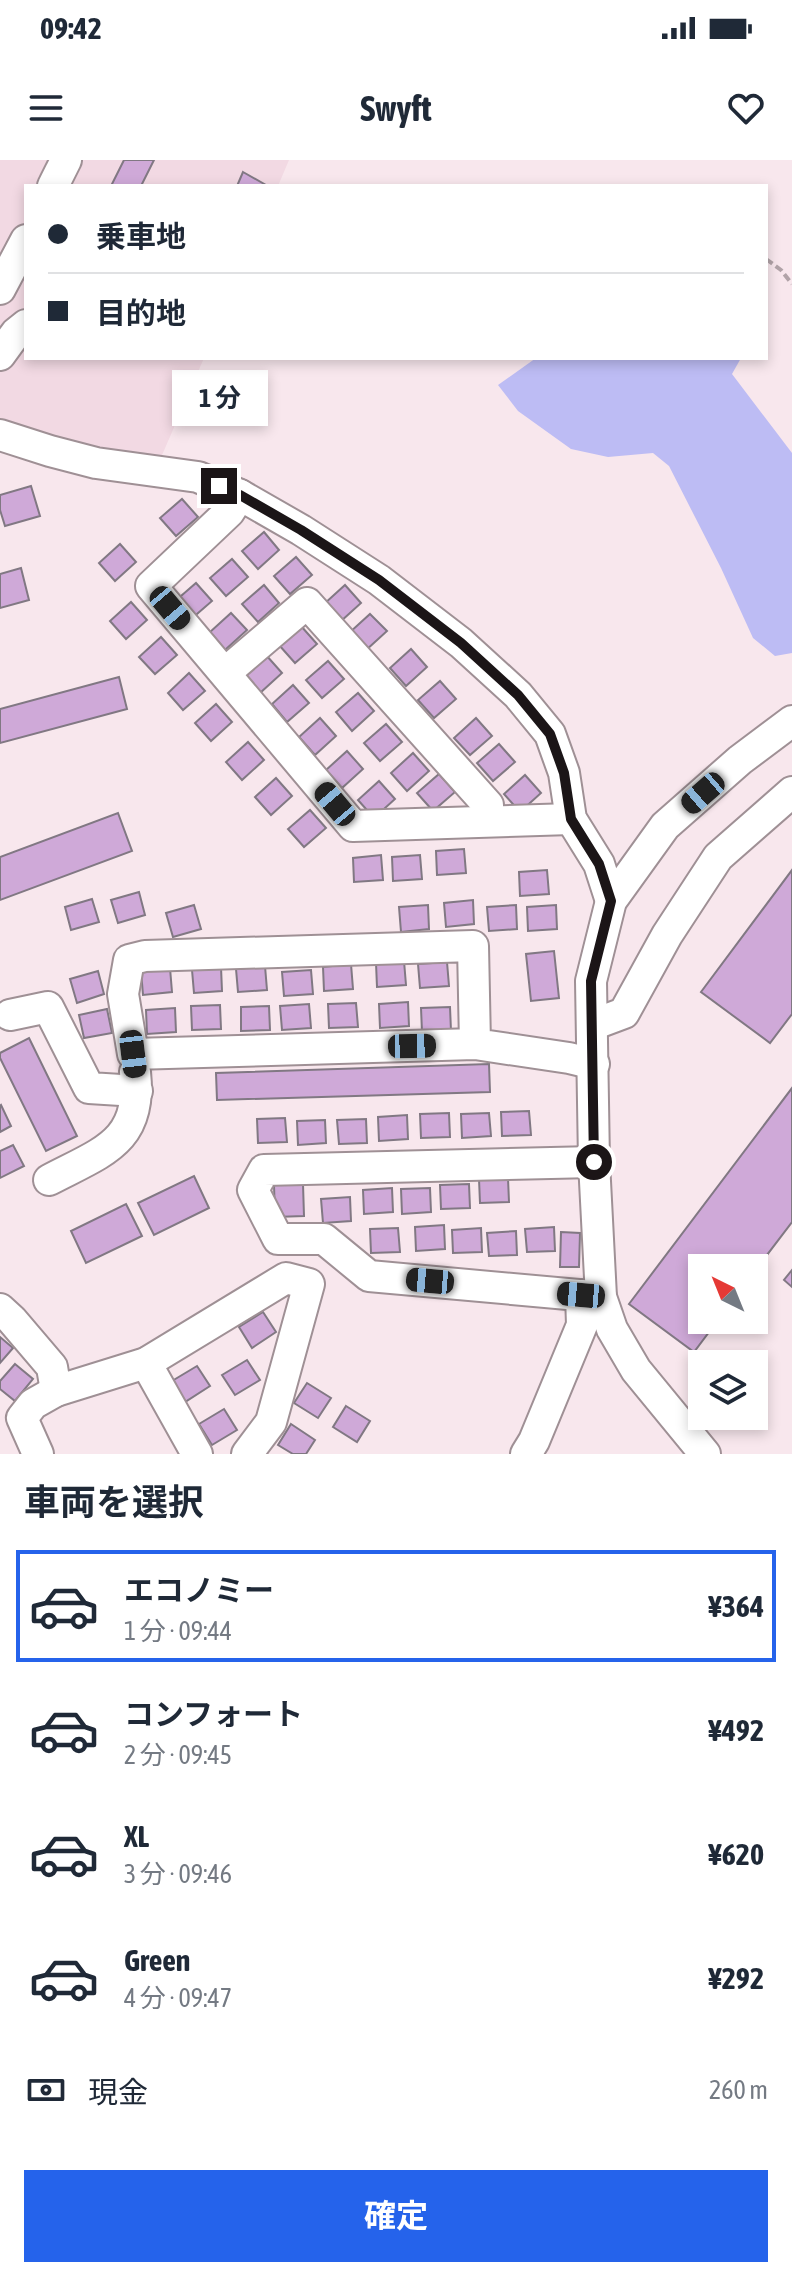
<!DOCTYPE html>
<html lang="ja">
<meta charset="utf-8">
<style>
body{margin:0;font-family:"Asap Condensed","Noto Sans JP",sans-serif;background:#f2f2f3;color:#1f2937;height:100vh;display:flex;flex-direction:column;font-size:30px;white-space:nowrap}
*{box-sizing:border-box;margin:0}
p{font-size:26px;color:#747a83}
.icon{flex:none;width:44px;height:44px;fill:none;stroke:currentColor;stroke-width:2;stroke-linecap:round;stroke-linejoin:round}
.map{position:relative;height:1294px;overflow:hidden}
.sheet{display:flex;flex-direction:column;background:#fff;flex:1}
.sheet>*{flex:none}
.top-card{position:absolute;left:24px;top:24px;width:744px;height:176px;border-radius:0px;box-shadow:0 4px 12px #0003;display:grid;align-content:center;height:176px;padding:0 24px;background:#fff}
.needle{width:52px;rotate:317deg}
.controls{position:absolute;left:688px;top:1094px;display:grid;gap:16px}
.controls a{display:grid;place-items:center;width:80px;height:80px;border-radius:0px;background:#fff;box-shadow:0 4px 12px #0003;font-size:40px}
.end{position:absolute;width:36px;height:36px;margin:-18px;border:10px solid #1b1517;background:#fff;box-shadow:0 0 0 4px #fff}
.from{border-radius:50%}
.bubble{position:absolute;height:56px;border-radius:0px;background:#fff;box-shadow:0 4px 12px #0003;font-size:26px;font-weight:700;line-height:56px;text-align:center}
.car{position:absolute;width:24px;height:48px;margin:-24px -12px;border-radius:10px;box-shadow:0 0 6px 2px #0007;background:linear-gradient(#222 24%,#8ab4d8 0 40%,#222 0 76%,#8ab4d8 0 86%,#222 0)}
.top-card b{display:flex;align-items:center;gap:28px;height:76px;font-size:30px}
.top-card b+b{border-top:2px solid #e0e1e3}
.top-card i{width:20px;height:20px;background:#1f2937}
ul{padding:0;list-style:none}
li{display:flex;align-items:center;gap:24px;height:112px;margin:0 16px 12px;padding:0 8px;border:4px solid transparent;border-radius:0px}
li div{flex:1}
li b{display:block;font-size:30px}
li em{font-style:normal;font-weight:700}
li.active{border-color:#2563eb}
li>.icon{width:72px;height:72px;stroke-width:1.5}
h2{padding:0 24px;font-size:36px;line-height:96px}
.pay{display:flex;align-items:center;gap:20px;height:88px;padding:0 24px;font-size:30px}
.pay p{margin-inline-start:auto}
.action{display:flex;gap:16px;margin-top:auto;padding:16px 24px}
.action a{flex:1;height:92px;border-radius:0px;background:#2563eb;color:#fff;font-size:32px;font-weight:700;line-height:92px;text-align:center}
.status{display:flex;justify-content:space-between;align-items:center;height:56px;padding:0 40px;background:#fff;direction:ltr}
.status svg{height:22px;fill:currentColor}
header{display:flex;justify-content:space-between;align-items:center;height:104px;padding:0 24px;background:#fff;font-size:36px;font-weight:700}
.map>svg:first-child{display:block}
.built{fill:#f2d9e3}
.water{fill:#bdbcf4}
.building{fill:#cfa9d8;stroke:#817883;stroke-width:2}
.lines{fill:none;stroke-linecap:round;stroke-linejoin:round}
.minor-casing{stroke:#9f9095;stroke-width:34}
.path{stroke:#b1a3a8;stroke-width:4;stroke-dasharray:8 4;stroke-linecap:butt}
.minor{stroke:#fff;stroke-width:30}
.route{stroke:#1b1517;stroke-width:10}
</style>
<div class="status"><b>09:42</b><svg viewBox="0 0 49 12"><path d="M0 12V9h3v3zM5 12V6h3v6zM10 12V3h3v9zM15 12V0h3v12zM26 1h20v11H26zM47 4h2v5h-2z"/></svg></div>
<header><svg class="icon" aria-label="menu" viewBox="0 0 24 24"><path d="M4 6h16M4 12h16M4 18h16"/></svg>Swyft<svg class="icon" aria-label="heart" viewBox="0 0 24 24"><path d="M12 20l-8-8c-3-5 5-10 8-4 3-6 11-1 8 4z"/></svg></header>
<div class="map">
<svg width="792" height="1294" viewBox="0 0 792 1294">
<rect width="100%" height="100%" fill="#f8e7ed"/>
<polygon class="built" points="0,0 289,0 278,26 26,26 26,198 204,198 156,309 0,274"/>
<polygon class="water" points="536,198 741,198 732,214 792,293 792,493 775,496 753,478 721,408 669,306 653,293 608,297 571,289 518,251 498,225"/>
<g class="building">
<polygon points="124,0 154,0 141,26 111,26"/>
<polygon points="243,12 266,25 266,26 237,26"/>
<polygon points="31,326 40,356 5,366 0,350 0,335"/>
<polygon points="182,339 198,357 176,376 160,358"/>
<polygon points="264,372 279,390 258,409 242,391"/>
<polygon points="120,384 136,402 115,421 99,403"/>
<polygon points="296,397 312,415 290,434 274,416"/>
<polygon points="232,399 248,417 226,436 210,418"/>
<polygon points="21,408 29,440 0,448 0,414"/>
<polygon points="196,423 212,441 190,460 174,442"/>
<polygon points="264,425 279,443 258,462 242,444"/>
<polygon points="345,425 361,443 340,462 324,444"/>
<polygon points="131,442 147,460 126,479 110,461"/>
<polygon points="231,453 247,470 225,490 210,472"/>
<polygon points="370,454 387,471 365,491 349,473"/>
<polygon points="301,466 317,484 295,503 279,485"/>
<polygon points="161,477 177,495 155,514 139,497"/>
<polygon points="411,489 427,507 406,526 390,508"/>
<polygon points="266,495 282,513 260,533 244,515"/>
<polygon points="328,501 344,519 322,538 306,520"/>
<polygon points="189,513 205,531 183,550 168,533"/>
<polygon points="119,517 127,549 0,583 0,549"/>
<polygon points="440,521 456,539 434,558 418,540"/>
<polygon points="293,525 309,543 287,562 272,544"/>
<polygon points="358,533 374,551 352,571 336,552"/>
<polygon points="216,544 232,562 211,581 195,563"/>
<polygon points="320,558 336,576 315,595 299,577"/>
<polygon points="476,558 492,576 470,595 454,578"/>
<polygon points="386,564 402,582 380,601 364,583"/>
<polygon points="248,582 264,600 242,620 226,602"/>
<polygon points="499,584 515,602 493,621 477,603"/>
<polygon points="347,591 363,609 342,628 326,610"/>
<polygon points="413,593 429,611 407,631 391,613"/>
<polygon points="439,614 455,632 433,651 417,633"/>
<polygon points="525,615 541,633 520,652 504,634"/>
<polygon points="276,618 292,636 271,655 255,637"/>
<polygon points="379,621 395,639 374,658 358,640"/>
<polygon points="310,650 326,668 304,687 288,669"/>
<polygon points="118,653 132,691 0,740 0,697"/>
<polygon points="464,689 466,713 437,715 436,691"/>
<polygon points="381,695 383,720 354,722 353,698"/>
<polygon points="420,695 422,719 393,721 392,697"/>
<polygon points="547,710 549,734 520,736 519,712"/>
<polygon points="792,710 792,854 770,883 701,832"/>
<polygon points="139,732 145,755 118,763 111,740"/>
<polygon points="92,739 99,762 71,770 65,747"/>
<polygon points="473,740 474,764 446,767 444,743"/>
<polygon points="194,745 201,769 173,777 166,753"/>
<polygon points="428,745 429,769 401,772 399,747"/>
<polygon points="516,745 517,769 489,771 487,747"/>
<polygon points="556,745 557,769 528,771 527,747"/>
<polygon points="554,791 559,838 531,841 526,794"/>
<polygon points="404,801 406,825 377,827 376,803"/>
<polygon points="447,802 449,826 420,828 418,804"/>
<polygon points="351,804 353,829 324,831 323,807"/>
<polygon points="265,806 267,830 238,832 236,809"/>
<polygon points="221,807 222,831 194,833 192,810"/>
<polygon points="170,808 172,832 143,835 141,811"/>
<polygon points="311,810 313,834 284,836 282,812"/>
<polygon points="98,811 104,834 77,843 70,819"/>
<polygon points="408,842 409,866 380,868 379,844"/>
<polygon points="356,843 358,867 329,868 328,844"/>
<polygon points="309,844 311,868 282,870 280,846"/>
<polygon points="220,845 221,869 192,870 191,846"/>
<polygon points="269,846 270,870 241,871 241,847"/>
<polygon points="450,847 451,871 422,872 421,848"/>
<polygon points="175,848 176,872 147,874 146,850"/>
<polygon points="107,849 112,873 84,878 79,855"/>
<polygon points="29,878 77,976 46,991 0,898 0,893"/>
<polygon points="489,904 490,932 217,940 216,913"/>
<polygon points="792,928 792,1062 754,1112 754,1108 702,1108 702,1160 718,1160 694,1192 629,1144"/>
<polygon points="1,945 11,966 0,972 0,946"/>
<polygon points="529,951 531,975 502,976 501,952"/>
<polygon points="449,953 450,977 421,978 420,954"/>
<polygon points="489,953 491,976 462,978 461,954"/>
<polygon points="407,955 408,979 379,981 378,957"/>
<polygon points="285,958 287,982 258,983 257,959"/>
<polygon points="366,959 367,983 339,984 337,960"/>
<polygon points="325,960 326,983 298,985 297,961"/>
<polygon points="13,985 24,1006 0,1018 0,991"/>
<polygon points="194,1016 209,1048 154,1075 138,1043"/>
<polygon points="508,1018 509,1042 480,1043 479,1019"/>
<polygon points="303,1024 304,1056 275,1057 274,1025"/>
<polygon points="469,1024 470,1048 441,1049 440,1025"/>
<polygon points="392,1028 393,1052 364,1054 363,1030"/>
<polygon points="430,1028 431,1052 402,1054 401,1029"/>
<polygon points="350,1037 351,1061 323,1063 321,1039"/>
<polygon points="126,1044 142,1076 86,1103 71,1071"/>
<polygon points="444,1065 445,1089 416,1091 415,1067"/>
<polygon points="554,1067 555,1091 527,1092 525,1069"/>
<polygon points="398,1068 400,1092 371,1093 370,1069"/>
<polygon points="481,1068 482,1092 453,1093 452,1070"/>
<polygon points="516,1071 517,1095 489,1096 487,1073"/>
<polygon points="561,1072 580,1073 579,1107 560,1107"/>
<polygon points="792,1110 792,1127 784,1120"/>
<polygon points="263,1152 276,1172 252,1188 239,1167"/>
<polygon points="0,1177 13,1188 0,1203"/>
<polygon points="247,1200 260,1220 235,1235 222,1215"/>
<polygon points="15,1204 33,1219 15,1241 0,1229 0,1221"/>
<polygon points="197,1206 210,1226 185,1242 172,1221"/>
<polygon points="307,1223 331,1238 318,1258 294,1243"/>
<polygon points="346,1246 370,1261 357,1282 333,1267"/>
<polygon points="224,1249 237,1270 212,1285 199,1264"/>
<polygon points="291,1264 315,1280 306,1294 293,1294 278,1285"/>
</g>
<g class="lines">
<g class="minor-casing">
<g id="minor">
<polyline points="53,26 66,0"/>
<polyline points="0,129 26,80"/>
<polyline points="0,195 16,173 26,165"/>
<polyline points="0,275 50,291 96,303 198,317 240,335 301,370 379,420 461,483 518,535 550,574 564,613 571,659 599,704 611,741"/>
<polyline points="240,335 229,352 151,426 353,666 571,659"/>
<polyline points="225,513 307,443 488,645 488,661"/>
<polyline points="10,855 48,847 89,928 137,931"/>
<polyline points="592,865 624,853 667,775 718,697 792,632"/>
<polyline points="475,884 473,786 145,796 129,800 123,834 133,894 475,884 569,898 594,904"/>
<polyline points="594,1002 264,1010 253,1030 278,1079 324,1079 369,1116 601,1137"/>
<path d="M49 1020C102 992 143 982 135 912"/>
<polyline points="0,1149 12,1160 52,1207 56,1231 146,1203 286,1118 309,1124 271,1262 247,1294"/>
<polyline points="146,1203 197,1294"/>
<polyline points="38,1294 22,1258 33,1244 56,1231"/>
<polyline points="526,1294 534,1281 582,1165 581,1135"/>
<polyline points="705,1294 636,1210 612,1169 601,1137 594,1002 591,821 611,741 665,666 740,600 792,561"/>
</g>
</g>
<polyline class="path" points="766,99 781,110 792,124"/>
<use href="#minor" class="minor"/>
</g>
<g class="lines">
<polyline class="route" points="219,326 240,335 301,370 379,420 461,483 518,535 550,574 564,613 571,659 599,704 611,741 591,821 594,1002"/>
</g>
</svg>
<div class="controls">
<a><svg class="needle" viewBox="-14 -14 28 28"><path d="M0-13l5 13h-10z" fill="#e53935"/><path d="M0 13l5-13h-10z" fill="#747a83"/></svg></a>
<a><svg class="icon" aria-label="layers" viewBox="0 0 24 24"><path d="M12 4l9 5-9 5-9-5zM3 14l9 5 9-5"/></svg></a>
</div>
<i class="end from" style="left:594px;top:1002px"></i>
<i class="end" style="left:219px;top:326px"></i>
<div class="bubble" style="left:172px;top:210px;width:96px">1 分</div>
<i class="car" style="left:170px;top:448px;rotate:140deg"></i>
<i class="car" style="left:703px;top:633px;rotate:229deg"></i>
<i class="car" style="left:335px;top:644px;rotate:320deg"></i>
<i class="car" style="left:412px;top:886px;rotate:89deg"></i>
<i class="car" style="left:133px;top:894px;rotate:173deg"></i>
<i class="car" style="left:430px;top:1121px;rotate:275deg"></i>
<i class="car" style="left:581px;top:1135px;rotate:275deg"></i>
<div class="top-card">
<b><i class="from"></i>乗車地</b>
<b><i></i>目的地</b>
</div>
</div>
<section class="sheet">
<h2>車両を選択</h2>
<ul>
<li class="active"><svg class="icon" aria-label="car" viewBox="0 0 24 24"><path d="M5 17H2v-5l4-1 3-4h7l3 4 3 1v5h-3M9 17h6M6 11h13"/><circle cx="7" cy="17" r="2"/><circle cx="17" cy="17" r="2"/></svg><div><b>エコノミー</b><p>1 分 · 09:44</p></div><em>¥364</em></li>
<li><svg class="icon" aria-label="car" viewBox="0 0 24 24"><path d="M5 17H2v-5l4-1 3-4h7l3 4 3 1v5h-3M9 17h6M6 11h13"/><circle cx="7" cy="17" r="2"/><circle cx="17" cy="17" r="2"/></svg><div><b>コンフォート</b><p>2 分 · 09:45</p></div><em>¥492</em></li>
<li><svg class="icon" aria-label="car" viewBox="0 0 24 24"><path d="M5 17H2v-5l4-1 3-4h7l3 4 3 1v5h-3M9 17h6M6 11h13"/><circle cx="7" cy="17" r="2"/><circle cx="17" cy="17" r="2"/></svg><div><b>XL</b><p>3 分 · 09:46</p></div><em>¥620</em></li>
<li><svg class="icon" aria-label="car" viewBox="0 0 24 24"><path d="M5 17H2v-5l4-1 3-4h7l3 4 3 1v5h-3M9 17h6M6 11h13"/><circle cx="7" cy="17" r="2"/><circle cx="17" cy="17" r="2"/></svg><div><b>Green</b><p>4 分 · 09:47</p></div><em>¥292</em></li>
</ul>
<div class="pay"><svg class="icon" aria-label="cash" viewBox="0 0 24 24"><path d="M3 7h18v10H3z"/><circle cx="12" cy="12" r="2"/></svg>現金<p>260 m</p></div>
<div class="action"><a>確定</a></div>
</section>
